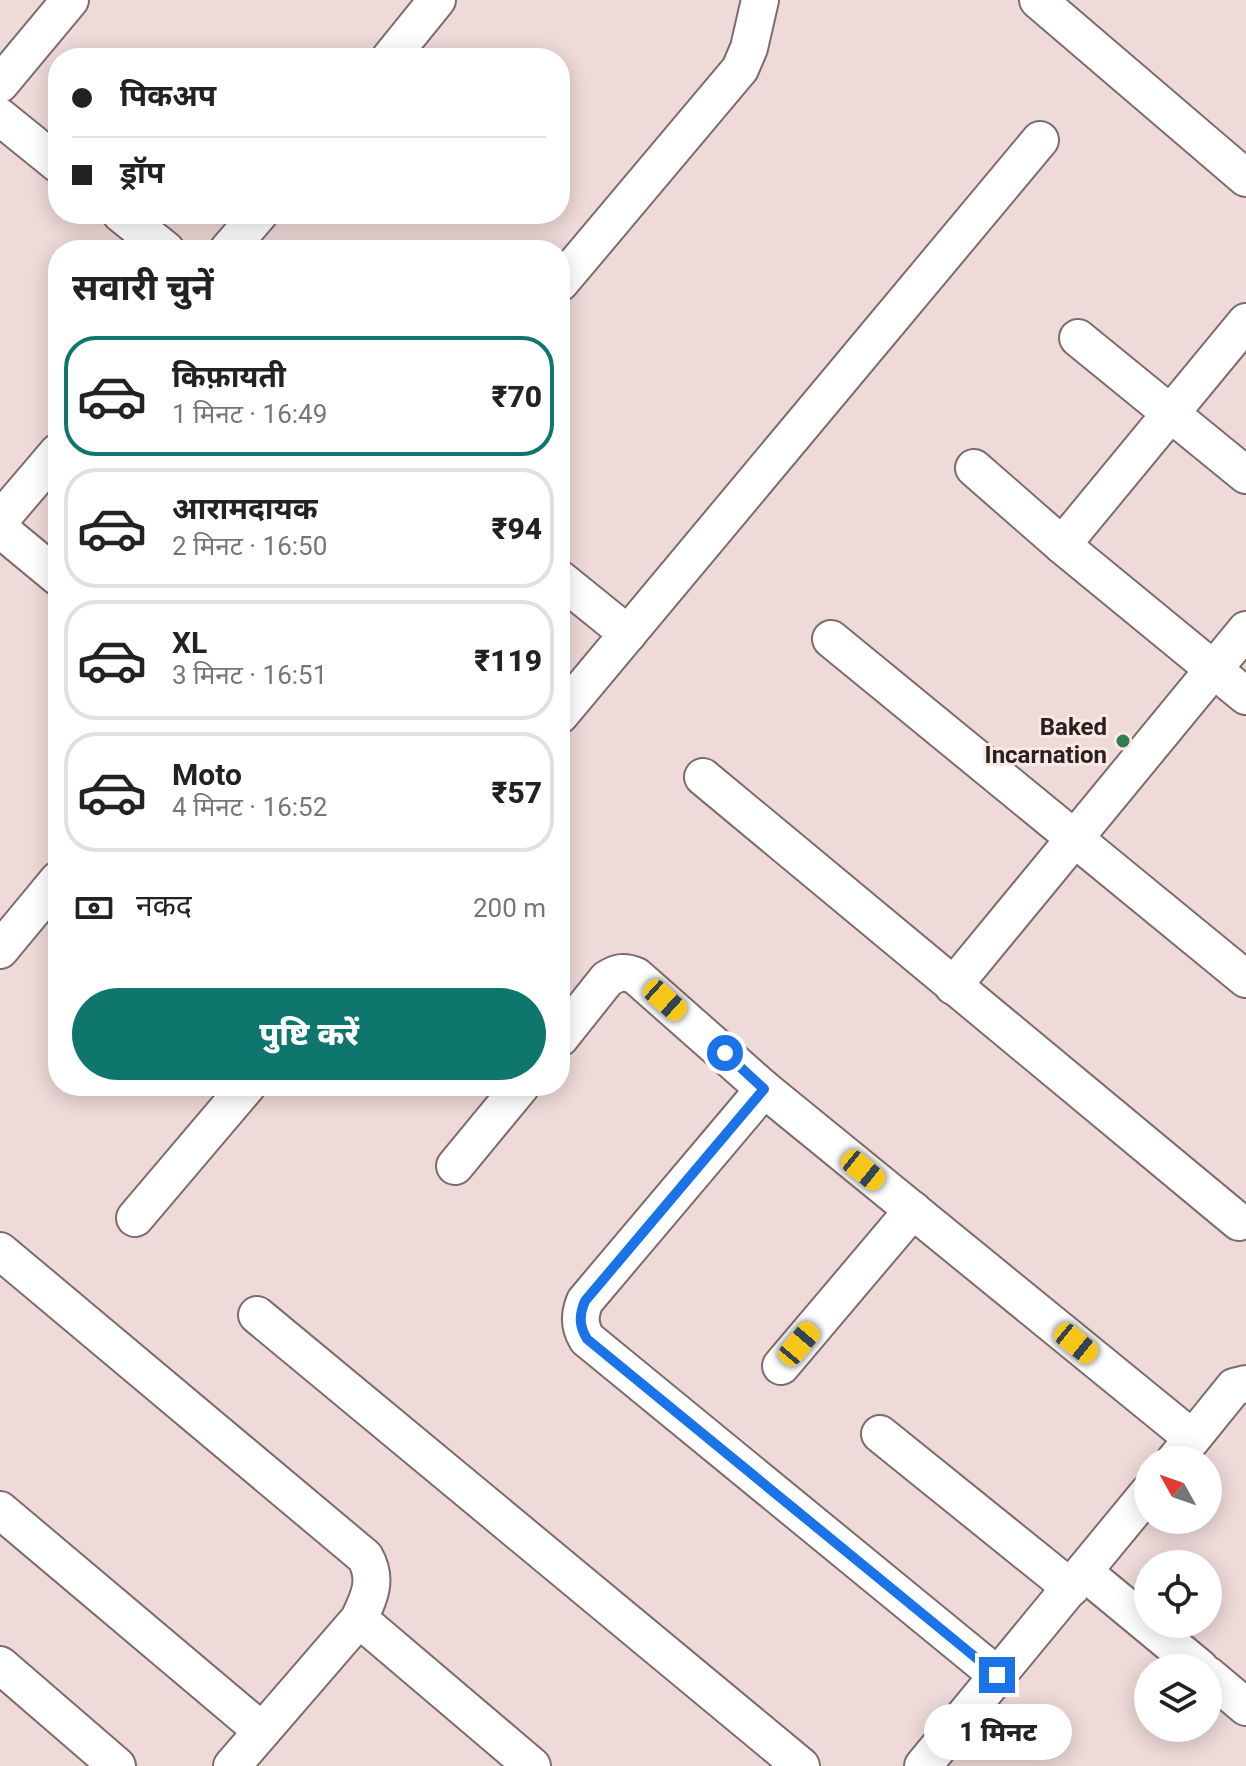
<!DOCTYPE html>
<html lang="hi">
<meta charset="utf-8">
<style>
body{margin:0;font-family:Roboto,"Noto Sans Devanagari",sans-serif;background:#f6f6f6;color:#222;height:100vh;display:flex;flex-direction:column;font-size:30px;white-space:nowrap}
*{box-sizing:border-box;margin:0}
p{font-size:26px;color:#767676}
.icon{flex:none;width:44px;height:44px;fill:none;stroke:currentColor;stroke-width:2;stroke-linecap:round;stroke-linejoin:round}
.map{position:relative;flex:1;overflow:hidden}
.sheet{position:absolute;left:48px;top:240px;width:522px;height:856px;display:flex;flex-direction:column;background:#fff;border-radius:32px;box-shadow:0 4px 20px #0003}
.sheet>*{flex:none}
.top-card{position:absolute;left:48px;top:48px;width:522px;height:176px;border-radius:32px;box-shadow:0 4px 20px #0003;display:grid;align-content:center;height:176px;padding:0 24px;background:#fff}
.needle{width:52px;rotate:310deg}
.controls{position:absolute;left:1134px;top:1446px;display:grid;gap:16px}
.controls a{display:grid;place-items:center;width:88px;height:88px;border-radius:50%;background:#fff;box-shadow:0 4px 20px #0003;font-size:40px}
.end{position:absolute;width:36px;height:36px;margin:-18px;border:10px solid #1a73e8;background:#fff;box-shadow:0 0 0 4px #fff}
.from{border-radius:50%}
.bubble{position:absolute;height:56px;border-radius:28px;background:#fff;box-shadow:0 4px 20px #0003;font-size:26px;font-weight:800;line-height:56px;text-align:center}
.car{position:absolute;width:24px;height:48px;margin:-24px -12px;border-radius:10px;box-shadow:0 0 6px 2px #0007;background:linear-gradient(#f5c518 24%,#345 0 40%,#f5c518 0 76%,#345 0 86%,#f5c518 0)}
.top-card b{display:flex;align-items:center;gap:28px;height:76px;font-size:30px}
.top-card b+b{border-top:2px solid #e0e0e0}
.top-card i{width:20px;height:20px;background:#222}
ul{padding:0;list-style:none}
li{display:flex;align-items:center;gap:24px;height:120px;margin:0 16px 12px;padding:0 8px;border:4px solid #e0e0e0;border-radius:32px}
li div{flex:1}
li b{display:block;font-size:30px}
li em{font-style:normal;font-weight:800}
li.selected{border-color:#0f766e}
li>.icon{width:72px;height:72px;stroke-width:1.5}
h2{padding:0 24px;font-size:36px;line-height:96px}
.pay{display:flex;align-items:center;gap:20px;height:88px;padding:0 24px;font-size:30px}
.pay p{margin-inline-start:auto}
.cta{display:flex;gap:16px;margin-top:auto;padding:16px 24px}
.cta a{flex:1;height:92px;border-radius:48px;background:#0f766e;color:#fff;font-size:32px;font-weight:800;line-height:92px;text-align:center}
.map>svg:first-child{display:block}
.lines{fill:none;stroke-linecap:round;stroke-linejoin:round}
.minor-casing{stroke:#7d6c6b;stroke-width:40}
.minor{stroke:#fff;stroke-width:36}
.route{stroke:#1a73e8;stroke-width:10}
.poi-dot{fill:#307e4d;stroke:#fbe8e5;stroke-width:3}
.labels{text-anchor:middle;dominant-baseline:central;stroke-width:6;stroke-linejoin:round;paint-order:stroke}
.poi-label{font-size:24px;font-weight:bold;fill:#282120;stroke:#fbe8e5;text-anchor:end}
</style>
<div class="map">
<svg width="1246" height="1766" viewBox="0 0 1246 1766">
<rect width="100%" height="100%" fill="#eedad8"/>
<g class="lines">
<g class="minor-casing">
<g id="minor">
<polyline points="1038,0 1246,178"/>
<polyline points="390,58 437,0"/>
<polyline points="0,84 70,0"/>
<polyline points="0,117 58,164"/>
<polyline points="121,214 166,250"/>
<polyline points="228,250 259,214"/>
<polyline points="560,283 740,69 749,48 760,0"/>
<polyline points="1078,338 1246,475"/>
<polyline points="974,468 1062,545 1246,696"/>
<polyline points="0,520 58,452"/>
<polyline points="0,529 58,577"/>
<polyline points="1062,545 1246,322"/>
<polyline points="560,579 628,634"/>
<polyline points="831,639 1246,979"/>
<polyline points="560,715 1040,140"/>
<polyline points="703,777 1239,1222"/>
<polyline points="0,950 58,880"/>
<polyline points="953,986 1246,630"/>
<path d="M560 1038 607 979C618 972 624 971 636 976L764 1089 1192 1438"/>
<path d="M764 1089 585 1301C579 1315 579 1326 587 1339L997 1675"/>
<polyline points="455,1166 521,1086"/>
<polyline points="135,1218 247,1086"/>
<path d="M0 1251 365 1557C378 1580 369 1598 359 1619L232 1766"/>
<polyline points="257,1315 801,1766"/>
<polyline points="781,1366 913,1210"/>
<polyline points="880,1434 1071,1588"/>
<polyline points="1175,1460 1234,1387 1246,1384"/>
<polyline points="0,1510 262,1731"/>
<polyline points="1084,1572 1200,1668"/>
<polyline points="359,1619 532,1766"/>
<polyline points="0,1665 117,1766"/>
<polyline points="1208,1675 1246,1707"/>
<polyline points="923,1766 1148,1493"/>
</g>
</g>
<use href="#minor" class="minor"/>
</g>
<g class="lines">
<path class="route" d="M725 1053 764 1089 585 1301C579 1315 579 1326 587 1339L997 1675"/>
</g>
<circle class="poi-dot" cx="1123" cy="741" r="8"/>
<g class="labels">
<g class="poi-label">
<text x="1107" y="727">Baked<tspan x="1107" dy="28">Incarnation</tspan></text>
</g>
</g>
</svg>
<div class="controls">
<a><svg class="needle" viewBox="-14 -14 28 28"><path d="M0-13l5 13h-10z" fill="#e53935"/><path d="M0 13l5-13h-10z" fill="#767676"/></svg></a>
<a><svg class="icon" aria-label="locate" viewBox="0 0 24 24"><circle cx="12" cy="12" r="6"/><path d="M12 2v4M12 18v4M2 12h4M18 12h4"/></svg></a>
<a><svg class="icon" aria-label="layers" viewBox="0 0 24 24"><path d="M12 4l9 5-9 5-9-5zM3 14l9 5 9-5"/></svg></a>
</div>
<i class="end from" style="left:725px;top:1053px"></i>
<i class="end" style="left:997px;top:1675px"></i>
<div class="bubble" style="left:924px;top:1704px;width:148px">1 मिनट</div>
<i class="car" style="left:665px;top:1000px;rotate:132deg"></i>
<i class="car" style="left:863px;top:1170px;rotate:129deg"></i>
<i class="car" style="left:1076px;top:1343px;rotate:129deg"></i>
<i class="car" style="left:799px;top:1344px;rotate:40deg"></i>
<div class="top-card">
<b><i class="from"></i>पिकअप</b>
<b><i></i>ड्रॉप</b>
</div>
<section class="sheet">
<h2>सवारी चुनें</h2>
<ul>
<li class="selected"><svg class="icon" aria-label="car" viewBox="0 0 24 24"><path d="M5 17H2v-5l4-1 3-4h7l3 4 3 1v5h-3M9 17h6M6 11h13"/><circle cx="7" cy="17" r="2"/><circle cx="17" cy="17" r="2"/></svg><div><b>किफ़ायती</b><p>1 मिनट · 16:49</p></div><em>₹70</em></li>
<li><svg class="icon" aria-label="car" viewBox="0 0 24 24"><path d="M5 17H2v-5l4-1 3-4h7l3 4 3 1v5h-3M9 17h6M6 11h13"/><circle cx="7" cy="17" r="2"/><circle cx="17" cy="17" r="2"/></svg><div><b>आरामदायक</b><p>2 मिनट · 16:50</p></div><em>₹94</em></li>
<li><svg class="icon" aria-label="car" viewBox="0 0 24 24"><path d="M5 17H2v-5l4-1 3-4h7l3 4 3 1v5h-3M9 17h6M6 11h13"/><circle cx="7" cy="17" r="2"/><circle cx="17" cy="17" r="2"/></svg><div><b>XL</b><p>3 मिनट · 16:51</p></div><em>₹119</em></li>
<li><svg class="icon" aria-label="car" viewBox="0 0 24 24"><path d="M5 17H2v-5l4-1 3-4h7l3 4 3 1v5h-3M9 17h6M6 11h13"/><circle cx="7" cy="17" r="2"/><circle cx="17" cy="17" r="2"/></svg><div><b>Moto</b><p>4 मिनट · 16:52</p></div><em>₹57</em></li>
</ul>
<div class="pay"><svg class="icon" aria-label="cash" viewBox="0 0 24 24"><path d="M3 7h18v10H3z"/><circle cx="12" cy="12" r="2"/></svg>नकद<p>200 m</p></div>
<div class="cta"><a>पुष्टि करें</a></div>
</section>
</div>
